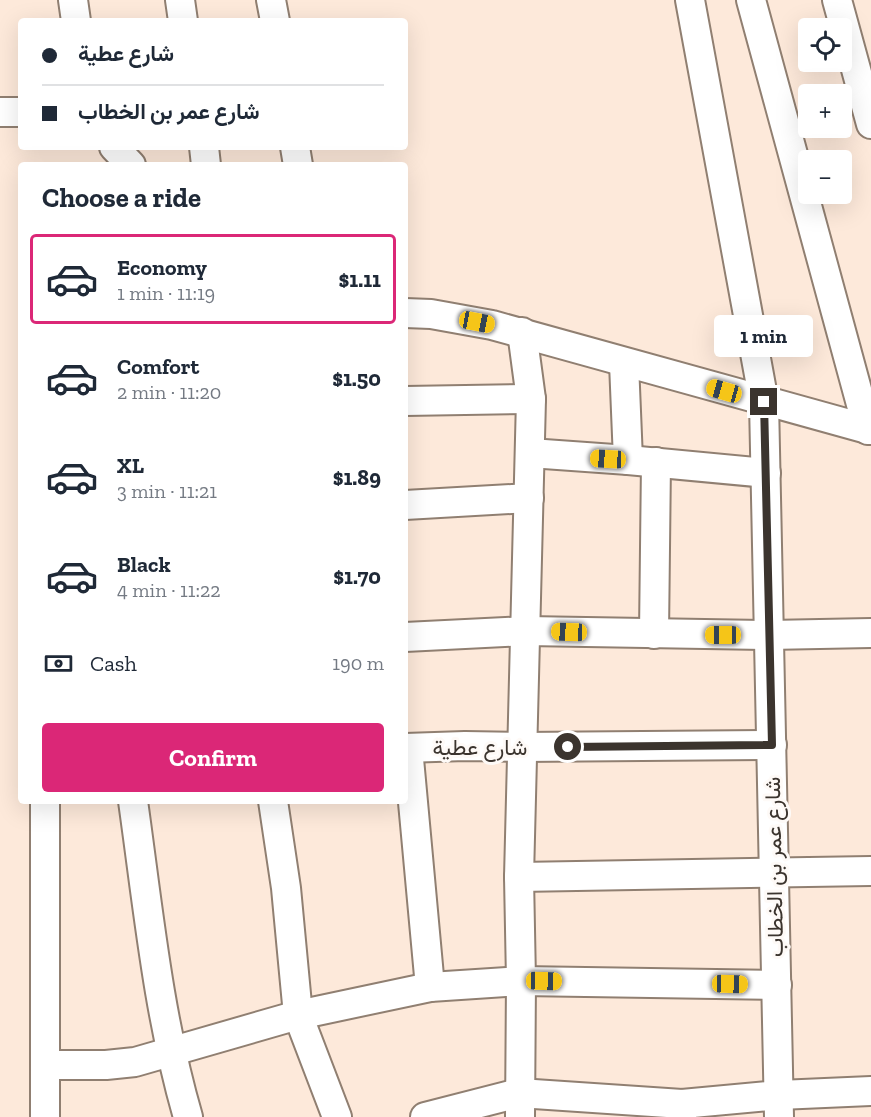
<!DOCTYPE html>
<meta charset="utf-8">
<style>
body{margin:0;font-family:"Zilla Slab",Vazirmatn,serif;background:#f2f2f3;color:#1f2937;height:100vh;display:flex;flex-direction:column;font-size:22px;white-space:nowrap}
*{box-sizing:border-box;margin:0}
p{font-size:20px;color:#747a83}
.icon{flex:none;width:33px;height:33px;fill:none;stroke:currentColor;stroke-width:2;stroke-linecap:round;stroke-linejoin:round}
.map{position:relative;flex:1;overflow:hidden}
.details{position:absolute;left:18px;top:162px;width:390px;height:642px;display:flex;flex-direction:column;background:#fff;border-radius:6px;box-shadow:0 6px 24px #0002}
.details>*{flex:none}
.top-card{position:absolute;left:18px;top:18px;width:390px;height:132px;border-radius:6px;box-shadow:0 6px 24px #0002;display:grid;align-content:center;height:132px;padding:0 24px;background:#fff}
.tools{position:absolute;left:798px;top:18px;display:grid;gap:12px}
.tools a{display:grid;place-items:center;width:54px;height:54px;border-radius:6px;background:#fff;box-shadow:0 6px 24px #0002;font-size:30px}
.end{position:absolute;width:27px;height:27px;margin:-14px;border:8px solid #3b342e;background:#fff;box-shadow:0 0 0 3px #fff}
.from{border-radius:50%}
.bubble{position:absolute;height:42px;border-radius:6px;background:#fff;box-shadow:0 6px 24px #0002;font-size:20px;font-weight:700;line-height:42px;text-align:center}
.car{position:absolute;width:18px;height:36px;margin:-18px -9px;border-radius:8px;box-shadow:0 0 4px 2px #0007;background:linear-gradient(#f5c518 24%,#345 0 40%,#f5c518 0 76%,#345 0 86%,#f5c518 0)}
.top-card b{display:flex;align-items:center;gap:21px;height:57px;font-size:22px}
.top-card b+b{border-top:2px solid #e0e1e3}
.top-card i{width:15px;height:15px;background:#1f2937}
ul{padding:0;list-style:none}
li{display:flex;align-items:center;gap:18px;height:90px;margin:0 12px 9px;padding:0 12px;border:3px solid transparent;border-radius:6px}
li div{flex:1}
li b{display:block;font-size:22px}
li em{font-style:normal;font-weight:700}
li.on{border-color:#db2777}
li>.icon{width:54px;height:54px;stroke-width:1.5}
h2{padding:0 24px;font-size:27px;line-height:72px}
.pay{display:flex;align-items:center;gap:15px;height:66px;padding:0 24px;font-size:22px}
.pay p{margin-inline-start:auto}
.cta{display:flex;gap:12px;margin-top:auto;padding:12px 24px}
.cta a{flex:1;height:69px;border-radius:6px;background:#db2777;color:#fff;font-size:24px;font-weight:700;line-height:69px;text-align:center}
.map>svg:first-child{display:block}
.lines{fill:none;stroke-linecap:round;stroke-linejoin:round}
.minor-casing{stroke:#907f71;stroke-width:32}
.minor{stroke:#fff;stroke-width:28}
.route{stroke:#3b342e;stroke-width:8}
.labels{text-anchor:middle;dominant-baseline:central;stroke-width:6;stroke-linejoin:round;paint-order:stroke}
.street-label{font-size:22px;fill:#3b342e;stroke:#fefaf7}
</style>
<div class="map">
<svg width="871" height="1117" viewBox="0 0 871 1117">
<rect width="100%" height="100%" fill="#fde9da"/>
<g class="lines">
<g class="minor-casing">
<g id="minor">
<polyline points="73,0 76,21"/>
<polyline points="180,0 183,21"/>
<polyline points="271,0 275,21"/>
<polyline points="690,0 764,402 779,1117"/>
<polyline points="751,0 868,430"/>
<polyline points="837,0 871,124"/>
<polyline points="0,112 21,112"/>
<polyline points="114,147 131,165"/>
<polyline points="204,147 206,165"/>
<polyline points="295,147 298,165"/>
<polyline points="405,313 431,314 492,325 871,430"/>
<polyline points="624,363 628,460"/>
<polyline points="405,401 531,399"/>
<polyline points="530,453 628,460 766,473"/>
<polyline points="405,505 529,498"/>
<polyline points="654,634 656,462"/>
<polyline points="405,637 527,631 769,635 871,633"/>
<polyline points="405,748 465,746 522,747 772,745"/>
<polyline points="408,748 430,987"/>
<polyline points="45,801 45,1117"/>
<path d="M133 801C148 907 158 1014 188 1117"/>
<polyline points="273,801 286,888 298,1015 337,1117"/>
<polyline points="519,877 871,871"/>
<polyline points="46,1065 106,1065 135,1062 298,1015 430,987 521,981 777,985"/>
<polyline points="682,1104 779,1095 871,1091"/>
<polyline points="425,1117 519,1093 682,1104 682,1117"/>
<polyline points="520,1117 521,981 519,877 531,399 522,332"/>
</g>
</g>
<use href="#minor" class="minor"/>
</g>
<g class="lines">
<polyline class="route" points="568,747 772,745 764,402"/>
</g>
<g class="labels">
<g class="street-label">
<text x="480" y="747">شارع عطية</text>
<text transform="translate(774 867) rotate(-91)">شارع عمر بن الخطاب</text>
</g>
</g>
</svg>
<div class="tools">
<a><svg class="icon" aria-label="locate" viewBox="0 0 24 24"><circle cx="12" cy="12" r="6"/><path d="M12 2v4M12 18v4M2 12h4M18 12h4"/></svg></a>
<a>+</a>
<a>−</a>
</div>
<i class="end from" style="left:568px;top:747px"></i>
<i class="end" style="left:764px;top:402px"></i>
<div class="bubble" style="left:714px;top:315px;width:99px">1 min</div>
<i class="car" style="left:477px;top:322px;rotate:101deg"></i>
<i class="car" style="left:724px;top:391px;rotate:286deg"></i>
<i class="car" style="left:608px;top:459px;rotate:273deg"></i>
<i class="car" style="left:569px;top:632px;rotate:272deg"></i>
<i class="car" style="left:723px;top:635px;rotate:270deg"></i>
<i class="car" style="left:544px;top:981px;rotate:91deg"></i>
<i class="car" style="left:730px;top:984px;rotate:91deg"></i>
<div class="top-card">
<b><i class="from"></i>شارع عطية</b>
<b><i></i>شارع عمر بن الخطاب</b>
</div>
<section class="details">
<h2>Choose a ride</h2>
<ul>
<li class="on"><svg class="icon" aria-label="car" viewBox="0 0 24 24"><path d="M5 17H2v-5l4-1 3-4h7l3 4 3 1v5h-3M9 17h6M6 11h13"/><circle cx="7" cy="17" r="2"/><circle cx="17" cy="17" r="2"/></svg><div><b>Economy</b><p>1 min · 11:19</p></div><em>$1.11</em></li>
<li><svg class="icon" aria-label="car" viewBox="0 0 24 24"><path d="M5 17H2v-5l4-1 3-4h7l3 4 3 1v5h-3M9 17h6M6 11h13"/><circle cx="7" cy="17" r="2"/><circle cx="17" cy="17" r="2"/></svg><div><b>Comfort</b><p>2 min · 11:20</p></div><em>$1.50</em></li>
<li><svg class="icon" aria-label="car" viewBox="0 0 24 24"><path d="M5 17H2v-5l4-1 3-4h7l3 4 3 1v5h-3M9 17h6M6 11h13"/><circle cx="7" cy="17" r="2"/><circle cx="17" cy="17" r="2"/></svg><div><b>XL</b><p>3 min · 11:21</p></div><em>$1.89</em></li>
<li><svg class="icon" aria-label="car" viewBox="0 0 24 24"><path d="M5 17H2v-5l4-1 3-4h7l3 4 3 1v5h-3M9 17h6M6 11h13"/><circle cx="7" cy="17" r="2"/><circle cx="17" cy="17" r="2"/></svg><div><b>Black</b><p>4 min · 11:22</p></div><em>$1.70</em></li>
</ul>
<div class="pay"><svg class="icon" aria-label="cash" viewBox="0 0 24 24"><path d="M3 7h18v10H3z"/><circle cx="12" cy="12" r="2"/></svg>Cash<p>190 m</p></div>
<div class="cta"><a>Confirm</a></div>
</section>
</div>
